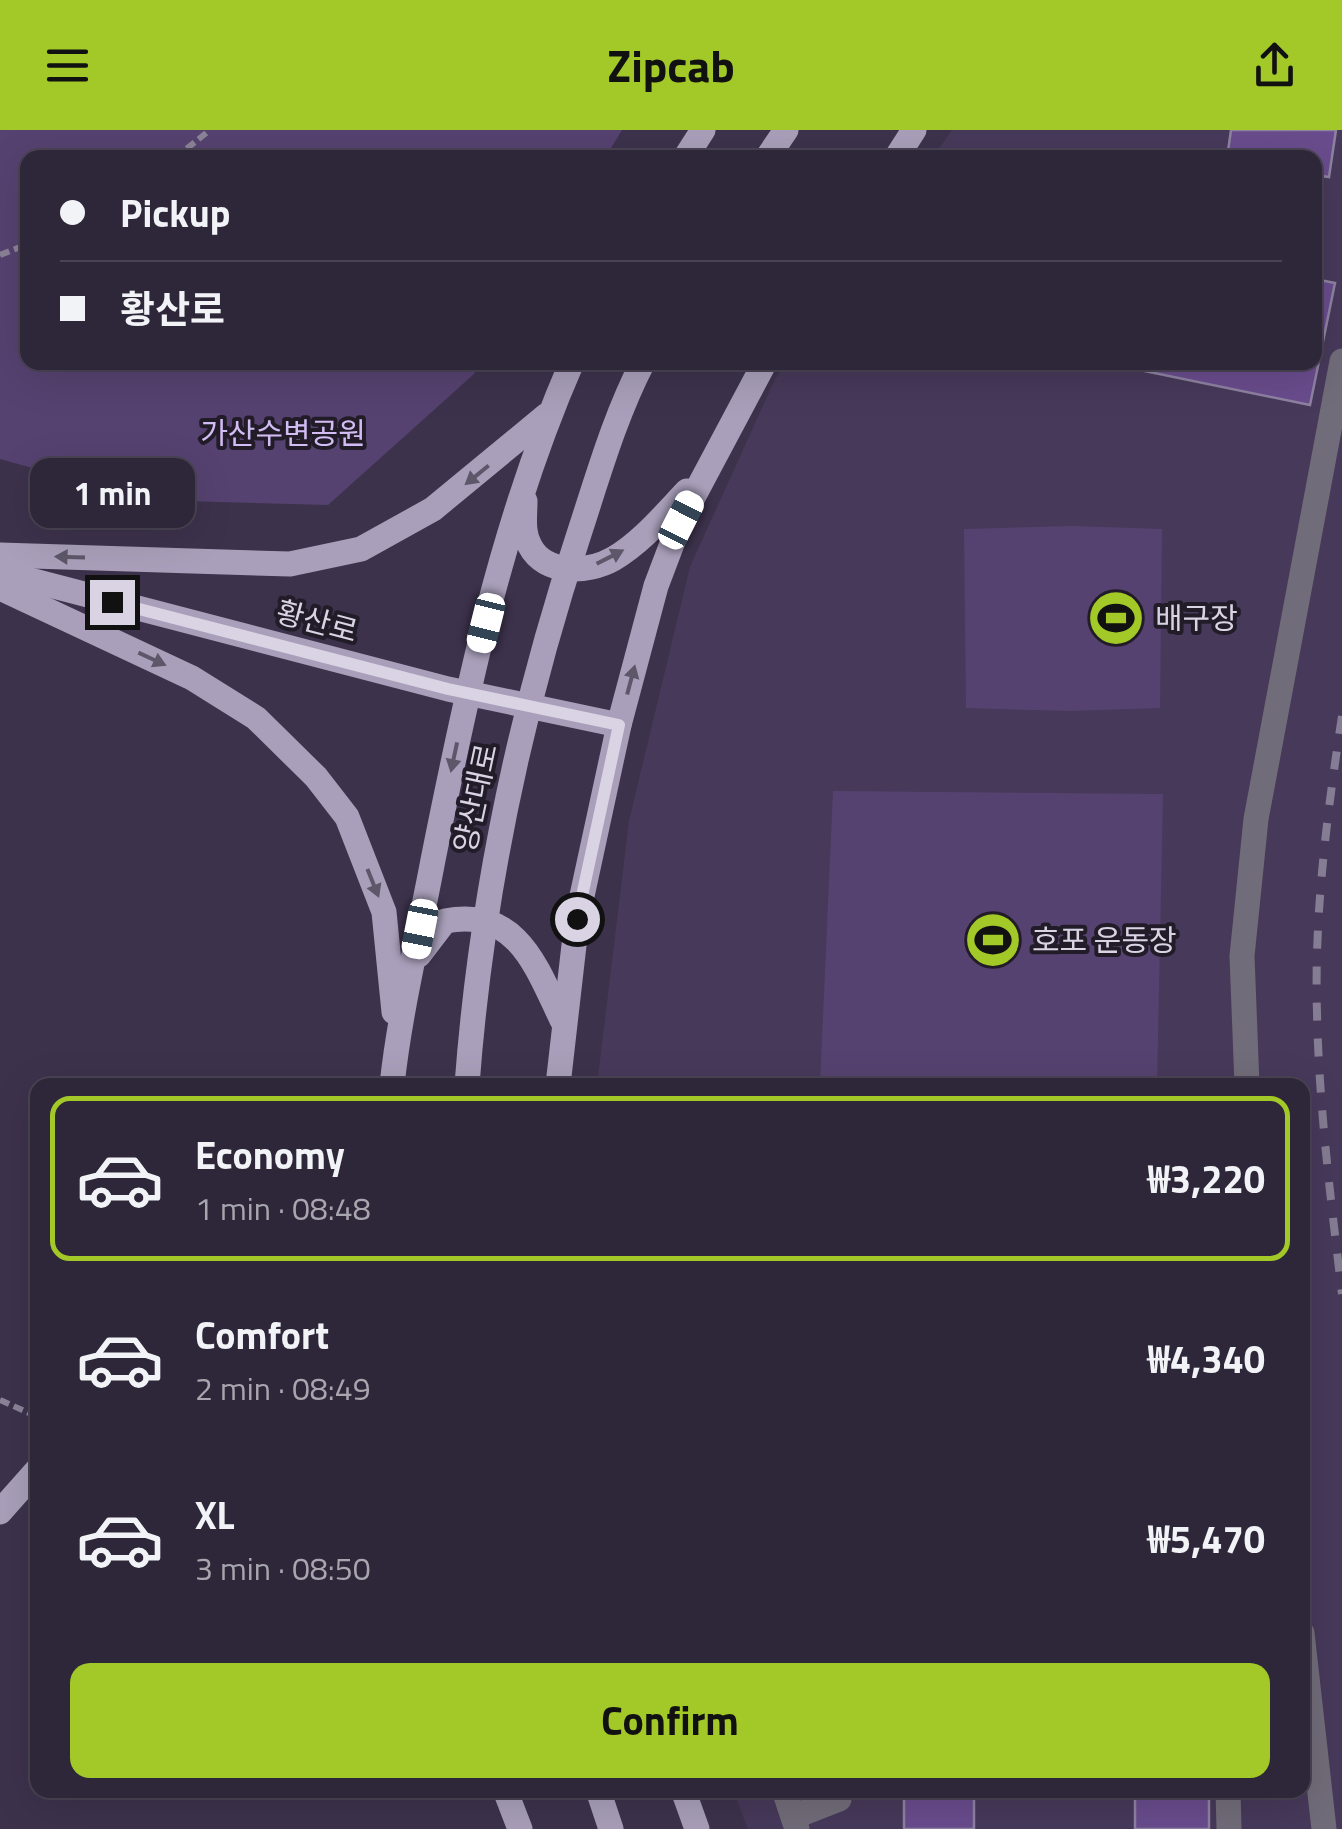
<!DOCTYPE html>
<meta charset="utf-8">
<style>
body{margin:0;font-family:"Titillium Web","Noto Sans KR",sans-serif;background:#3a3244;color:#f1f3f6;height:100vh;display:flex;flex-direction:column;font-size:38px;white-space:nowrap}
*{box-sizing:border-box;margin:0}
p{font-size:32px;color:#a7a5ae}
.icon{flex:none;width:55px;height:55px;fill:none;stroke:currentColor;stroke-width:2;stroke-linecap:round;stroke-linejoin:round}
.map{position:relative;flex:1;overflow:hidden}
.details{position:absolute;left:30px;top:948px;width:1280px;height:720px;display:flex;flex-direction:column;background:#2e2639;border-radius:20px;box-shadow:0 10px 40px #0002,0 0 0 2px #494353}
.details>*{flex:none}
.hud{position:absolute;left:20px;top:20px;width:1302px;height:220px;border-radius:20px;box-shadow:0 10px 40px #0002,0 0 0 2px #494353;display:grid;align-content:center;height:220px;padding:0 40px;background:#2e2639}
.end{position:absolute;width:45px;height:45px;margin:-22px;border:12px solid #d9d3e4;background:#111;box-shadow:0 0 0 5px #111}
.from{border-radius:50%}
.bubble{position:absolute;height:70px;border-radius:20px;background:#2e2639;box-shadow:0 10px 40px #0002,0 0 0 2px #494353;font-size:32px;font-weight:700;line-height:70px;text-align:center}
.car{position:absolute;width:30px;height:60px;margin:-30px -15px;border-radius:12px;box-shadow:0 0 8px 2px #0007;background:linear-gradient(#fff 24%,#345 0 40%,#fff 0 76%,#345 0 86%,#fff 0)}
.hud b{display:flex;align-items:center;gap:35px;height:95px;font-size:38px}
.hud b+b{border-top:2px solid #494353}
.hud i{width:25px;height:25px;background:#f1f3f6}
ul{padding:18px 0 0;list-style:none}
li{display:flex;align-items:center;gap:30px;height:165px;margin:0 20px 15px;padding:0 20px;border:5px solid transparent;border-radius:20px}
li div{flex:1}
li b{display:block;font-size:38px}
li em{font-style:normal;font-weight:700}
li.on{border-color:#a2c927}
li>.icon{width:90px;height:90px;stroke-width:1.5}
.action{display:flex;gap:20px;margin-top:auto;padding:20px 40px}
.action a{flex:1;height:115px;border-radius:20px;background:#a2c927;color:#111;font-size:40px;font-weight:700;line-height:115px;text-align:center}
header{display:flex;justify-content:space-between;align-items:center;height:130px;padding:0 40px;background:#a2c927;color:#111;font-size:45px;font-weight:700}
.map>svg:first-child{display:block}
.built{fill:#47395a}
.green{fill:#564270}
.building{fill:#694c8d;stroke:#8e82a1;stroke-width:2.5}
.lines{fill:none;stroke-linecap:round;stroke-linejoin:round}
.path{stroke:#8b8398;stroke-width:6;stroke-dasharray:10 5;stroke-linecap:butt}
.minor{stroke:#716c79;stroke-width:25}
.major{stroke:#a99fba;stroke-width:25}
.rail{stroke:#857d93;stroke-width:8;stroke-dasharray:18 18;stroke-linecap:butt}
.major-bridge{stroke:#a99fba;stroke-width:25}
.oneway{fill:#5e576a}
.route{stroke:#d9d3e4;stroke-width:12}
.labels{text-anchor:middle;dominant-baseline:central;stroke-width:8;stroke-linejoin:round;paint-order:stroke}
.park-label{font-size:30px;fill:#d2bcf4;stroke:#211c28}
.poi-label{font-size:30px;fill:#d9d3e4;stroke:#211c28;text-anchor:start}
.street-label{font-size:30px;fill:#d9d3e4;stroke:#211c28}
</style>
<header><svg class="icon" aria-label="menu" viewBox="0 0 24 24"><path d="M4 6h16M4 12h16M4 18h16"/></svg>Zipcab<svg class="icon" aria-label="share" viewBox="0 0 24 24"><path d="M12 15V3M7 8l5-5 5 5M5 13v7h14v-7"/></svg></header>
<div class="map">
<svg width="1342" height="1699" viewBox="0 0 1342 1699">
<rect width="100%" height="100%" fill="#3d324c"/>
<polygon class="built" points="952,0 1342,0 1342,1699 748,1699 733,1660 1302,1660 1302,955 597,955 629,691 690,437 775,249 787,233 1315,232 1315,28 933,27"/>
<g class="green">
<polygon points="0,0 622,0 605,28 28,28 28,232 481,233 474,244 328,375 148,370 0,329"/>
<polygon points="1072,396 1162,399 1160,578 1069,581 966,578 964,399"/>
<polygon points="833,661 1163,664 1157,955 820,955"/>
</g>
<g class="building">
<polygon points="1231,0 1336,0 1329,47 1315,45 1315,28 1227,28"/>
<polygon points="1315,149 1335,153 1310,275 1101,232 1315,232"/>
<rect x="904" y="1660" width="70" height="39"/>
<rect x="1135" y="1660" width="74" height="39"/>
</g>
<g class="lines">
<g class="path">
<polyline points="175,28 210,0"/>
<polyline points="0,125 28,114"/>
<polyline points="0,1270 38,1287"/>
</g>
<g class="minor">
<polyline points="1247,955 1242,826 1256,689 1342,231"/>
<polyline points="1302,1503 1324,1699"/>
<polyline points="784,1660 797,1699"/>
<polyline points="1228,1660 1229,1699"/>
<polyline points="793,1687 839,1669 839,1660"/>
</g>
<g class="major">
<polyline points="685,28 703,0"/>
<polyline points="767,28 786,0"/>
<polyline points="896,28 914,0"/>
<path d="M525 371C525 386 522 402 530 416 545 445 588 443 613 429 641 413 665 384 687 361"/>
<polyline points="0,425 290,434 361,419 433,379 547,285"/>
<polyline points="0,442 448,559 619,595"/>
<polyline points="0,458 192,548 256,588 316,647 347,687 384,782 394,882"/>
<path d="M419 825 445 791C517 777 536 836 562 890"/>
<path d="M392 955C400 880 419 805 433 730 467 560 502 392 572 232"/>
<polyline points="558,955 577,789 619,595 656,456 681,390 765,232"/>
<polyline points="0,1382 38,1339"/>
<polyline points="505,1660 520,1699"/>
<polyline points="598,1660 611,1699"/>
<polyline points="683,1660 697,1699"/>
</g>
<path class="rail" d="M1342 586C1327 684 1314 784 1317 883 1319 977 1331 1071 1342 1164"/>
<path class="major-bridge" d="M467 955C481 766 520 583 579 404 598 346 615 286 643 232"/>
</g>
<defs><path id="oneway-solid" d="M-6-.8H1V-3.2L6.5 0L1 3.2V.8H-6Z" transform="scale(2.5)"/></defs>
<g class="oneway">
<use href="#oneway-solid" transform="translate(477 345) rotate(141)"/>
<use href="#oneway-solid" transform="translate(70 427) rotate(-178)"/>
<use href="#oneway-solid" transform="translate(610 427) rotate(-27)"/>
<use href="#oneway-solid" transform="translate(152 529) rotate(25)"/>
<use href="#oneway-solid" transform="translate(631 550) rotate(-75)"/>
<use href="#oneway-solid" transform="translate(454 627) rotate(102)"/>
<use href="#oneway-solid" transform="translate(373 753) rotate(68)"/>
</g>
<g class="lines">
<polyline class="route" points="112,472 448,559 619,595 577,789"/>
</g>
<defs>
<g id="stadium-disc" transform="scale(2.875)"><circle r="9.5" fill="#a2c927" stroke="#211c28"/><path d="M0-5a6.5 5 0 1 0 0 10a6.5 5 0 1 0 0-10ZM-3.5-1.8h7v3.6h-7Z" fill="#111"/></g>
</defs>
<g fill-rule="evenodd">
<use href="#stadium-disc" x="1116" y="488"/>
<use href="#stadium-disc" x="993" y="810"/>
</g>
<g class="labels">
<g class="park-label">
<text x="283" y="303">가산수변공원</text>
</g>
<g class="poi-label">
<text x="1155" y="488">배구장</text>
<text x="1032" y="810">호포 운동장</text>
</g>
<g class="street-label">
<text transform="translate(317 491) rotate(15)">황산로</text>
<text transform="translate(475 668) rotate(-78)">양산대로</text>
</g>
</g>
</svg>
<i class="end from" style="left:577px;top:789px"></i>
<i class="end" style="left:112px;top:472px"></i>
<div class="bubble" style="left:30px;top:328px;width:165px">1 min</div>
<i class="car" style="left:681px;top:390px;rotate:27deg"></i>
<i class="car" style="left:486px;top:493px;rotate:194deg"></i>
<i class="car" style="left:420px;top:799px;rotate:191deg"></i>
<div class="hud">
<b><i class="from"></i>Pickup</b>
<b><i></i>황산로</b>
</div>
<section class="details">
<ul>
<li class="on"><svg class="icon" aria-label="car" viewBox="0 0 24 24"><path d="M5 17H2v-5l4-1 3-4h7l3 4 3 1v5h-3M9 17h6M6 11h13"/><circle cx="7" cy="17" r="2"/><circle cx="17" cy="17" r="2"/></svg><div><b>Economy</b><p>1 min · 08:48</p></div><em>₩3,220</em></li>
<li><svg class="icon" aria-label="car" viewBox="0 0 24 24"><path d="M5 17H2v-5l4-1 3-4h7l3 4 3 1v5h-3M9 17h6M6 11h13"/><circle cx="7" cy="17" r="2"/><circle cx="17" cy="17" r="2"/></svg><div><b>Comfort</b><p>2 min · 08:49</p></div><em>₩4,340</em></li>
<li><svg class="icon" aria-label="car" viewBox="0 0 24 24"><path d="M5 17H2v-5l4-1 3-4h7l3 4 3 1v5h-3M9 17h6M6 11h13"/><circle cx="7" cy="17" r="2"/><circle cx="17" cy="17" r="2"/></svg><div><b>XL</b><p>3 min · 08:50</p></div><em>₩5,470</em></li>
</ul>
<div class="action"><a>Confirm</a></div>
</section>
</div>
